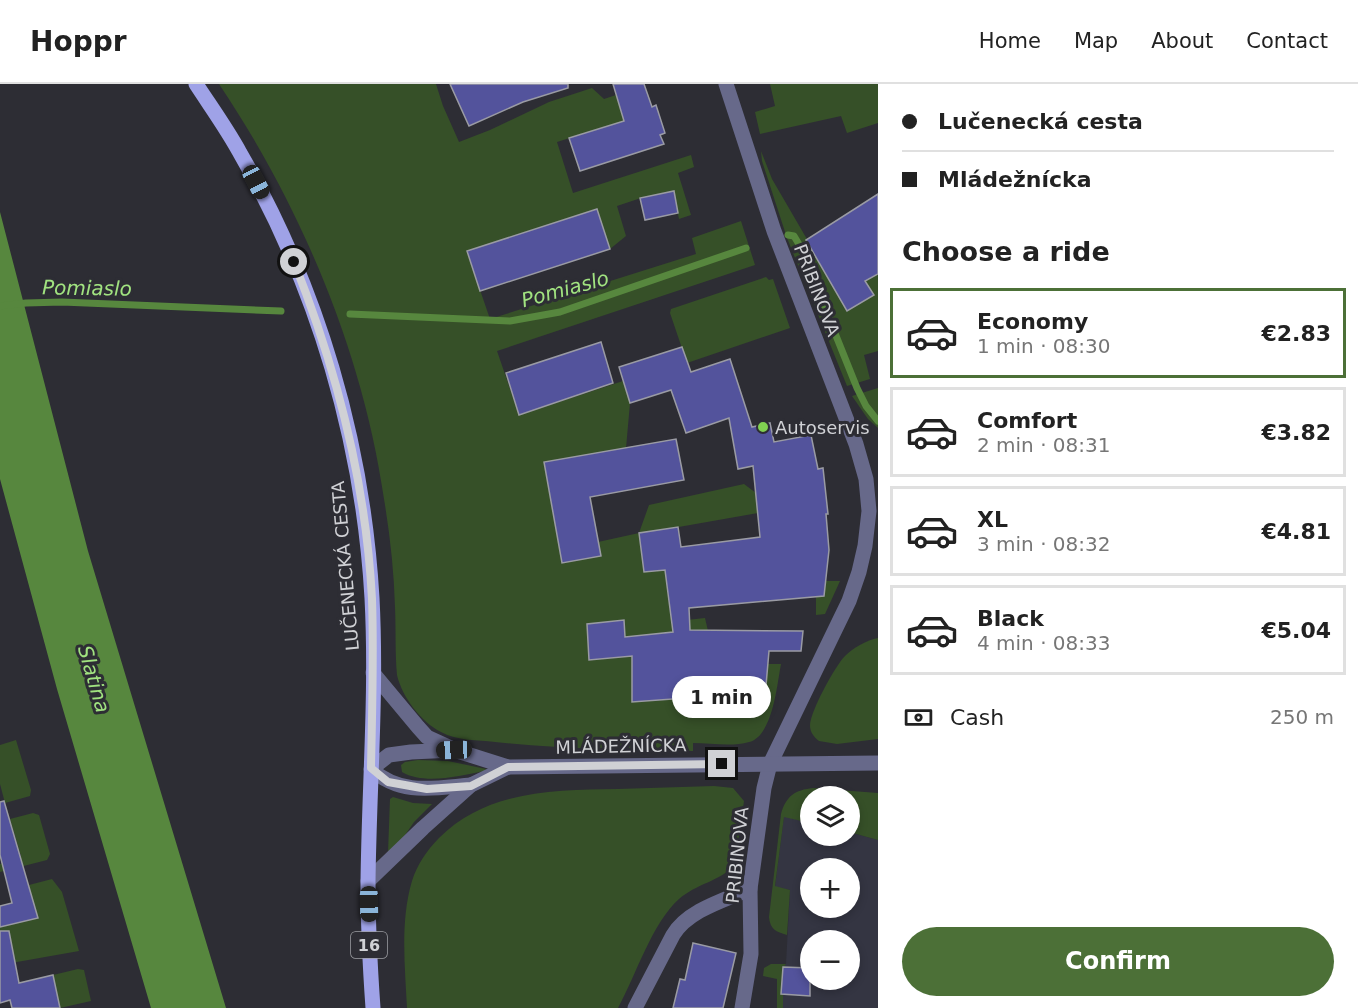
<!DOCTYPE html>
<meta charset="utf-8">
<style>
body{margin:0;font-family:"DejaVu Sans",sans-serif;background:#f6f6f6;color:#222;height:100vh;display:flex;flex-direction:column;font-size:22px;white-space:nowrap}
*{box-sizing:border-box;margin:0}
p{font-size:20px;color:#767676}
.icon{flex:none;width:33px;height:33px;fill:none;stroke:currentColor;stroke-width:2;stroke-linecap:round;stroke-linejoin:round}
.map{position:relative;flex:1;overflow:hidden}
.details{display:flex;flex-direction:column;background:#fff;width:480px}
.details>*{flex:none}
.banner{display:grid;align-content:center;height:132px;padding:0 24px;background:#fff}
.buttons{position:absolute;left:800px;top:702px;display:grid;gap:12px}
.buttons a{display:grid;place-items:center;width:60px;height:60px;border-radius:50%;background:#fff;box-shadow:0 3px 9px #0003;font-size:30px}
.end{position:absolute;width:27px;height:27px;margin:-14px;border:8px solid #d0d1d5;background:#111;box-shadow:0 0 0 3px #111}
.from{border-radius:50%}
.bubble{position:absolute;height:42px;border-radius:21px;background:#fff;box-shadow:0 3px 9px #0003;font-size:20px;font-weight:600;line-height:42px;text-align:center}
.car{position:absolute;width:18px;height:36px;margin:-18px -9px;border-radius:8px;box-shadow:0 0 4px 2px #0007;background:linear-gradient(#222 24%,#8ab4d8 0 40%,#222 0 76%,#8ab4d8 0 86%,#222 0)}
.banner b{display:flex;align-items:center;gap:21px;height:57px;font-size:22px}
.banner b+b{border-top:2px solid #e0e0e0}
.banner i{width:15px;height:15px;background:#222}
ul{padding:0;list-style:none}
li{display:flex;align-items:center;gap:18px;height:90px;margin:0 12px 9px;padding:0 12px;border:3px solid #e0e0e0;border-radius:0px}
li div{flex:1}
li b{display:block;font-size:22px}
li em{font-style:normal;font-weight:600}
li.current{border-color:#4c7037}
li>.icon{width:54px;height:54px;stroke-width:1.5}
h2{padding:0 24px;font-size:27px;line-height:72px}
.pay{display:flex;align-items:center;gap:15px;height:66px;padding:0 24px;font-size:22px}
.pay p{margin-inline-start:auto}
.action{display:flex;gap:12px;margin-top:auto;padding:12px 24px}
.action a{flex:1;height:69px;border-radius:36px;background:#4c7037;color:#fff;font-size:24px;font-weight:600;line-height:69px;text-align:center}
header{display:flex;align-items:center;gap:36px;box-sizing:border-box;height:84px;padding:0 30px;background:#fff;border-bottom:2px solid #e0e0e0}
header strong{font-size:28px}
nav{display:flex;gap:33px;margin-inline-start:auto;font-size:21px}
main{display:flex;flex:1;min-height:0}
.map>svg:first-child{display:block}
.built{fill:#343542;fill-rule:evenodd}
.green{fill:#365028}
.water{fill:#57873e}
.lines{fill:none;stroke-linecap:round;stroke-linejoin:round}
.stream{stroke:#57873e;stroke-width:7}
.building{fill:#53539c;stroke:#9a9ba4;stroke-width:1.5}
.minor{stroke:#67698a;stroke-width:15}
.major{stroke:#9fa2e7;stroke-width:15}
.route{stroke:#d0d1d5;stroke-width:8}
.poi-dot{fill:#80d051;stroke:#2d2d34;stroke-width:2}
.labels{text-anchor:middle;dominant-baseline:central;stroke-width:6;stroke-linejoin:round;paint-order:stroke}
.shield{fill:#2d2d34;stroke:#9fa0a5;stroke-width:1.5}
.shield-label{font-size:16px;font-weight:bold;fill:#d0d1d5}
.street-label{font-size:18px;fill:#d0d1d5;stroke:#2d2d34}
.poi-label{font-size:18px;fill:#d0d1d5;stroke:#2d2d34;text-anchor:start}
.water-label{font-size:20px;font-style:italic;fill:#a1e380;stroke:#2d2d34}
</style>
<header>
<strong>Hoppr</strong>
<nav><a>Home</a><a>Map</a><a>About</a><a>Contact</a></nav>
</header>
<main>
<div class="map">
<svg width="878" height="924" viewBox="0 0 878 924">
<rect width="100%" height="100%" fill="#2d2d34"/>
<path class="built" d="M784 732 810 739V752H849V748L878 756V924H783V911L781 910 783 883 786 880 790 806 775 803ZM810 784H849V824H810ZM810 856H849V896H810Z"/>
<g class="green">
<path d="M219 0H436L443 22 459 58 490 46 549 18 592 4 604 15 616 11 624 37 557 58 573 109 691 71 694 83 678 89 691 131 679 135 673 107 641 114 617 122 626 152 610 165 596 125 467 168 490 235 696 170 692 154 741 137 755 181 497 267 519 331 623 297 630 319 626 364 544 379 562 479 600 472 598 458 639 449 649 421 744 400 756 409 758 429 639 450 665 486 670 527 687 525V536L705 534 708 547 625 553 623 536 587 541 589 576 692 567 632 618 714 612 765 613 768 580H781C777 600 773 652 749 658 732 663 711 659 693 659V667C627 666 561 665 495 658 478 656 457 657 441 648 421 638 402 613 397 591 395 569 396 546 395 523 394 487 390 451 384 415 363 269 301 122 219 0Z"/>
<polygon points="770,0 878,0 878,39 847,49 841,32 760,50 755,28 775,22"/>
<polygon points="761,67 772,95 829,193 873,211 865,197 878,190 878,267 864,271 870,295 847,302 787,154 762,77"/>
<polygon points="766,193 769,196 773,195 790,244 687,279 670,229 671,225"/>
<polygon points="878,304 878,344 868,335 852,312"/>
<polygon points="826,497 840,497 825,530 816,531 816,513"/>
<path d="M878 554V655L837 660 819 657C813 652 810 648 810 641 810 628 835 582 845 572 853 564 867 556 878 554Z"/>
<polygon points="16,656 31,706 30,712 5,719 0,700 0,661"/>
<path d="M418 676 448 677 486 685 484 687C460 692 424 701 402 688L401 681 405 678Z"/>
<path d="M714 702 733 704 744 717 735 781C720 797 696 800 679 815 652 839 636 891 618 924H407C405 883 400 837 412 797 417 781 427 766 439 754 487 706 554 706 618 705 650 704 682 703 714 702Z"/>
<path d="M813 704 878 709V756L849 748V712H810V739L784 733 775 802 790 806 787 851C776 848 770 845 769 833L781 730C786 712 795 706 813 704Z"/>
<polygon points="393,713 413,719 432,720 414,738 392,770 388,769 390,715"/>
<polygon points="33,729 39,731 50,770 47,776 0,788 0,780 18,775 21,772 10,735"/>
<polygon points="52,795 62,808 79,867 0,881 0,843 37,834 29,801"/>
<polygon points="771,880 786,880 783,884 781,910 783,910 783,924 777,924 777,895 763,892 764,884"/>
<polygon points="78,885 84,886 91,917 60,924 53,891"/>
</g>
<polygon class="water" points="0,128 88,467 226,924 151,924 57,605 0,395"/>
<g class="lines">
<g class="stream">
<polyline points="788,151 794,152 800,162 857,304 866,322 878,337"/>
<polyline points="0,222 26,219 62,218 281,227"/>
<polyline points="350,230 510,237 560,228 746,164"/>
</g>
</g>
<g class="building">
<polygon points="450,0 568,0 568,4 523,18 469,42"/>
<polygon points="613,0 644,0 652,23 656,21 665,49 660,51 664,60 580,87 569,54 624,37"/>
<polygon points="674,107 678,129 645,136 640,114"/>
<polygon points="878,110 878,190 865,197 874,211 847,227 806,156"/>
<polygon points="597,125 610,165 480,207 467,167"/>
<polygon points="601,258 613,299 519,331 506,289"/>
<polygon points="682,263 691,288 730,275 752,343 770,339 774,358 811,351 818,385 823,384 828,430 826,430 829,466 824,512 689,524 690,546 803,547 801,567 769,567 765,613 714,612 632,618 632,572 589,576 587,540 624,536 625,553 673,548 665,486 644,488 639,449 678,443 681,463 760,453 753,382 738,385 729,334 686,349 671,306 630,319 619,283"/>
<polygon points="676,355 684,396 590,413 601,472 562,479 544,378"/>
<polygon points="4,717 38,834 0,843 0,822 12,819 0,771 0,718"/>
<polygon points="0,847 9,847 19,899 53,891 60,924 12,924 10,916 0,919"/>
<polygon points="693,859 736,869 723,924 673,924 680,895 685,896"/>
<polygon points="783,883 810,884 810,912 781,910"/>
</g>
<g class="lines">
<g class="minor">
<polyline points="726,0 774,147 856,360 866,395 869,427 865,462 859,488 849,517 770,680 764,704 750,805 751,870 742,924"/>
<polyline points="373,589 418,643 427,653 451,664"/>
<path d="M471 701C434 704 401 712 371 685L389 671 411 668 454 666 508 683 878 679"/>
<polyline points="368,797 423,744 471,701 508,683"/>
<path d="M635 924 673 851C688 826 725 816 750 805"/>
</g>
<path class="major" d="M196 0C211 23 227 45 240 69 318 204 363 358 372 514 377 609 369 704 368 799 368 841 370 882 373 924"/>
</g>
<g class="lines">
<path class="route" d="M294 178C337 286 366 399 372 515 374 572 372 628 371 684L388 698 427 705 471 702 508 683 722 680"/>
</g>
<circle class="poi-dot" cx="763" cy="343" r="6"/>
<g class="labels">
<rect class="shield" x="351" y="848" width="36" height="26" rx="4.5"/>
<g class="shield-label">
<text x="369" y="861">16</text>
</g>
<g class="street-label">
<text transform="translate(817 206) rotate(69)">PRIBINOVA</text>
<text transform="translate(345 482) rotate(-95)">LUČENECKÁ CESTA</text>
<text transform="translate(621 662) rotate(-1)">MLÁDEŽNÍCKA</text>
<text transform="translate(737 771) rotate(-84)">PRIBINOVA</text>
</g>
<g class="poi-label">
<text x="775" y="343">Autoservis</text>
</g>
<g class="water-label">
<text transform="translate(87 204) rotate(1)">Pomiaslo</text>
<text transform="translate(565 205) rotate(-15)">Pomiaslo</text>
<text transform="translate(94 595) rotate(74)">Slatina</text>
</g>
</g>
</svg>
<div class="buttons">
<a><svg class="icon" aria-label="layers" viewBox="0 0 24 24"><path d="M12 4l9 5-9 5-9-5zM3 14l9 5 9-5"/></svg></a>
<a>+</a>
<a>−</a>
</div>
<i class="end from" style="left:294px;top:178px"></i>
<i class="end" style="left:722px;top:680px"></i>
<div class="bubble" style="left:672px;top:592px;width:99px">1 min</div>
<i class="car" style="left:256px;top:98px;rotate:152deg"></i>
<i class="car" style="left:454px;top:666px;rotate:268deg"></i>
<i class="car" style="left:369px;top:820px;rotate:179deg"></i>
</div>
<section class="details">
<div class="banner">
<b><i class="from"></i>Lučenecká cesta</b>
<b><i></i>Mládežnícka</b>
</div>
<h2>Choose a ride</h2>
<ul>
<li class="current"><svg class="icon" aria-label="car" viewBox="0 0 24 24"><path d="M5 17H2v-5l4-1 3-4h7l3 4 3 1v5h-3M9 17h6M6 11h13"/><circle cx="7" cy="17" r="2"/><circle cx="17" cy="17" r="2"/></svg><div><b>Economy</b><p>1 min · 08:30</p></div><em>€2.83</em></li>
<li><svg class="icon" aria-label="car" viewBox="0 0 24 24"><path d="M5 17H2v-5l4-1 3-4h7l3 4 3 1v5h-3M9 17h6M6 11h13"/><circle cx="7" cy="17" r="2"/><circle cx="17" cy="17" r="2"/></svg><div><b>Comfort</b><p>2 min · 08:31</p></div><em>€3.82</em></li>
<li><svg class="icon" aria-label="car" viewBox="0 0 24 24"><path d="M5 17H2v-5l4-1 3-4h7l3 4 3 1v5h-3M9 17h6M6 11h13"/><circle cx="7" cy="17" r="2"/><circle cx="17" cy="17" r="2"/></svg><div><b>XL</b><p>3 min · 08:32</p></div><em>€4.81</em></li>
<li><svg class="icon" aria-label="car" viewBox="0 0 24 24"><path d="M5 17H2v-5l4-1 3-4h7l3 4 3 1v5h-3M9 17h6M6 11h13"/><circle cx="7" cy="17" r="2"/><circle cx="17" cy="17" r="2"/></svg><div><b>Black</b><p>4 min · 08:33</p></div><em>€5.04</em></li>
</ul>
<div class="pay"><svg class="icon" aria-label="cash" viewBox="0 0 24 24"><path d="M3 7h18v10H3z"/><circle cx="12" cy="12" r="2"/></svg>Cash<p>250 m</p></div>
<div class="action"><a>Confirm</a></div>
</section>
</main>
